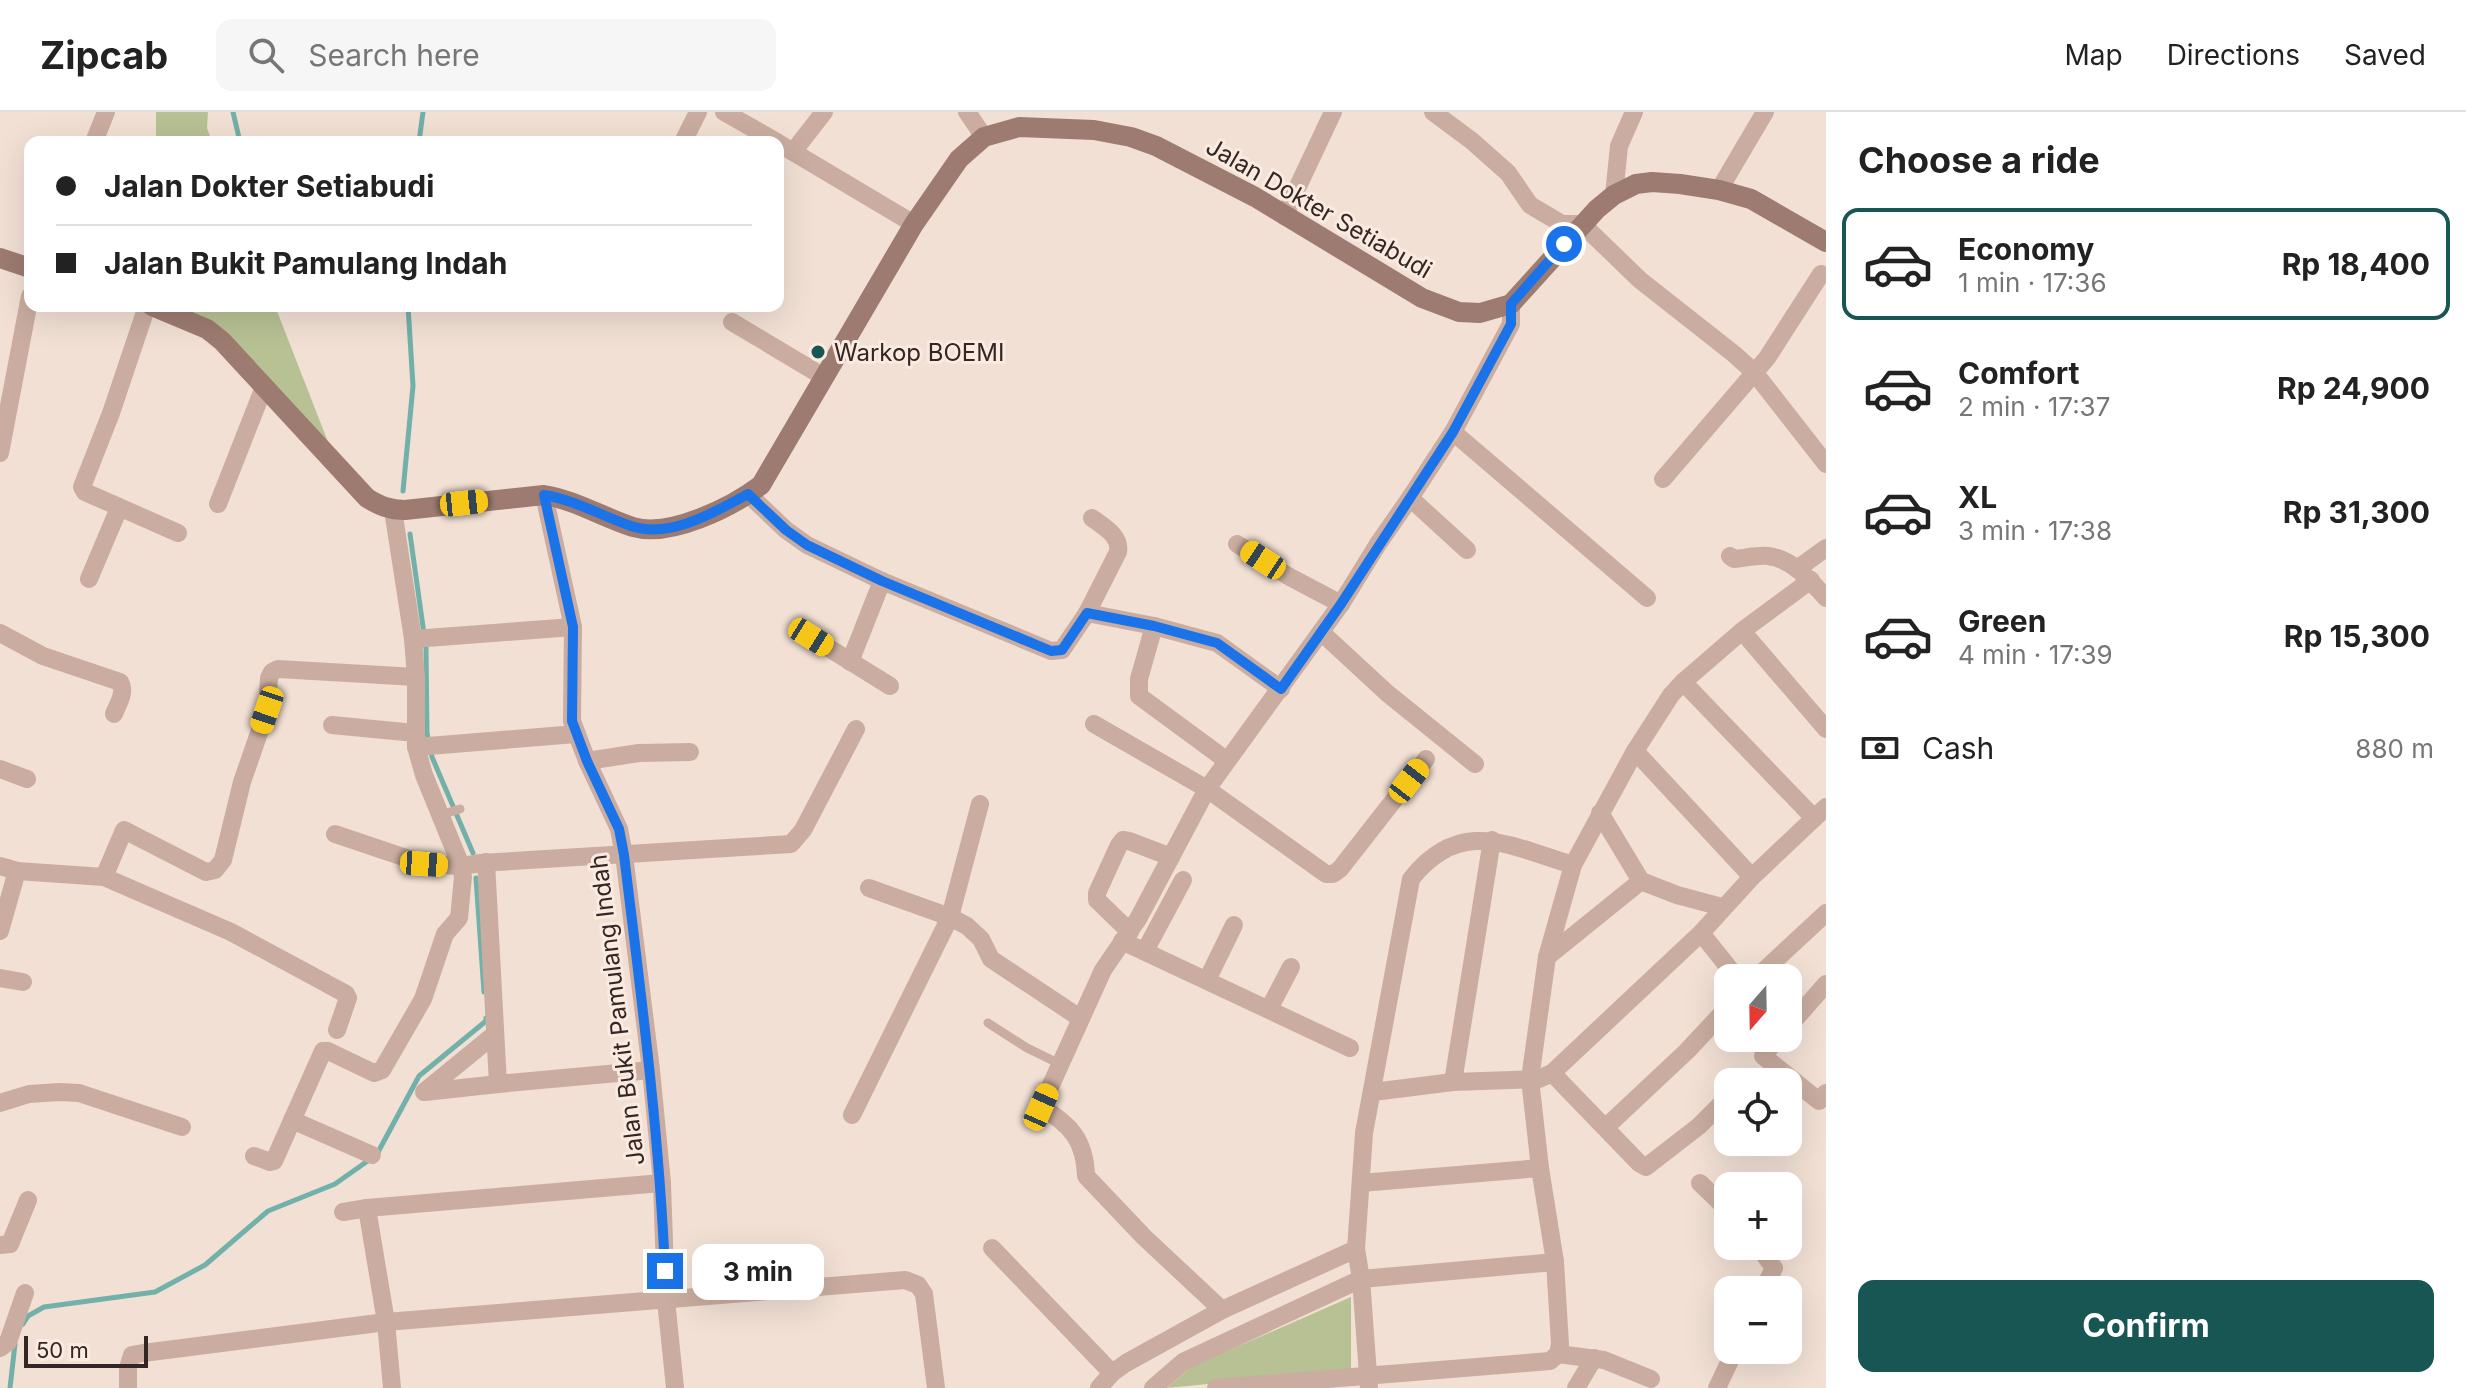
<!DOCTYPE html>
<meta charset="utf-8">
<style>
body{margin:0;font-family:Inter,sans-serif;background:#f6f6f6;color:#222;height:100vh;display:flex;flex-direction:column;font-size:30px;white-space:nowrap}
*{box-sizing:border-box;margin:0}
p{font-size:26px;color:#767676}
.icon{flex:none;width:44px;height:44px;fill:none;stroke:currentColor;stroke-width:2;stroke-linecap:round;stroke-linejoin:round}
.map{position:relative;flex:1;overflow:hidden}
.panel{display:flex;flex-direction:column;background:#fff;width:640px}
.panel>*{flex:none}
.guide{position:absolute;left:24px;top:24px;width:760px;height:176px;border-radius:16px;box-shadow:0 8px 32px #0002;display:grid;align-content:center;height:176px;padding:0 32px;background:#fff}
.needle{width:52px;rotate:200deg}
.tools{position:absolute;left:1714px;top:852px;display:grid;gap:16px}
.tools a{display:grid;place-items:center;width:88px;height:88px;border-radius:16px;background:#fff;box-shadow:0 8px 32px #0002;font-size:40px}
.scale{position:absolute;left:24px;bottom:20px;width:124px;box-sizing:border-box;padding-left:8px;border:4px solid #332624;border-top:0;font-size:22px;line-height:28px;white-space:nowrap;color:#332624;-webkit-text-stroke:6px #faeae0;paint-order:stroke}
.end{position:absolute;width:36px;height:36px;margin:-18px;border:10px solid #1a73e8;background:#fff;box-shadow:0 0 0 4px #fff}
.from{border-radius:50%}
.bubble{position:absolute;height:56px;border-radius:16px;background:#fff;box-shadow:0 8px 32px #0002;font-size:26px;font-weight:700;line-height:56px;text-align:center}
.car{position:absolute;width:24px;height:48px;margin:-24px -12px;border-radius:10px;box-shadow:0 0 6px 2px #0007;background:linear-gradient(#f5c518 24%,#345 0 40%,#f5c518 0 76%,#345 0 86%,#f5c518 0)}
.guide b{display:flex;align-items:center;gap:28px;height:76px;font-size:30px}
.guide b+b{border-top:2px solid #e0e0e0}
.guide i{width:20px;height:20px;background:#222}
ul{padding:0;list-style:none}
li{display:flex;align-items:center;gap:24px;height:112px;margin:0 16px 12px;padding:0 16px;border:4px solid transparent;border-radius:16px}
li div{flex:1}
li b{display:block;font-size:30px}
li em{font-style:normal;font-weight:700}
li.current{border-color:#175652}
li>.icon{width:72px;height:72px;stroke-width:1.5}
h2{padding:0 32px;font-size:36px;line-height:96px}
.pay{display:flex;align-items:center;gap:20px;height:88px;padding:0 32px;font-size:30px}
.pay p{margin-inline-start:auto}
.action{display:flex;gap:16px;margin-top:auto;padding:16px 32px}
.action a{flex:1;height:92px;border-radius:16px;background:#175652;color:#fff;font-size:32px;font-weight:700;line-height:92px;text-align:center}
header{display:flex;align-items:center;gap:48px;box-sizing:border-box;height:112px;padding:0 40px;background:#fff;border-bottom:2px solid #e0e0e0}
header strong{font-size:38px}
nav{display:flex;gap:44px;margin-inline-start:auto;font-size:28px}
.search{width:560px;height:72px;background:#f6f6f6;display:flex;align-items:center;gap:20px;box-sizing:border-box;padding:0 28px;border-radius:16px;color:#767676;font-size:30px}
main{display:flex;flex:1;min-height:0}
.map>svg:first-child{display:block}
.green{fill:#b8c194}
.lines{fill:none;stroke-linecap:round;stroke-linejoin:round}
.stream{stroke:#72b0aa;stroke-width:5}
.service{stroke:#caada0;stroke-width:9}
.minor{stroke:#caada0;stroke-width:18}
.secondary{stroke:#9d7b71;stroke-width:20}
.route{stroke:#1a73e8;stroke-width:10}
.poi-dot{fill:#175652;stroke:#faeae0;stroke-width:3}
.labels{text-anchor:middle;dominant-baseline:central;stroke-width:6;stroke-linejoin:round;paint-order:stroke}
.street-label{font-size:24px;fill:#332624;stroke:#faeae0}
.poi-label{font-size:24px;fill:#332624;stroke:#faeae0;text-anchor:start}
</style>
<header>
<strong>Zipcab</strong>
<div class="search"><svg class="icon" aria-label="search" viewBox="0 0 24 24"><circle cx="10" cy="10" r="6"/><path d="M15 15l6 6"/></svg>Search here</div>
<nav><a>Map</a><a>Directions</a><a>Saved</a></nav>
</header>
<main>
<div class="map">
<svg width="1826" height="1276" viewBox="0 0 1826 1276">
<rect width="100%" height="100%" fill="#f2e0d4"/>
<g class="green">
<polygon points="156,0 208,0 207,16 212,30 156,30"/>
<polygon points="150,194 275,194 337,353 214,218"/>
<polygon points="1351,1185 1351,1258 1167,1276 1191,1255"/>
</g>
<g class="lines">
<g class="stream">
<polyline points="233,0 240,30"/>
<polyline points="419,30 423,0"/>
<polyline points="403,379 413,274 408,194"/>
<polyline points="410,422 426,536 427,621 432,645 473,741"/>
<polyline points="476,766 484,880"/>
<polyline points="377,1042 419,964 486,909 486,906"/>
<polyline points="23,1212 28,1204 44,1195 155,1180 205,1153 268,1099 335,1072 369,1048"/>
<polyline points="10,1276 15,1232"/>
</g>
<g class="service">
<polyline points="440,703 460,697"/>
<polyline points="988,911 1027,936 1060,952"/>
</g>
<g class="minor">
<polyline points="724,0 777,30"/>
<polyline points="967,0 984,25"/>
<polyline points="1433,0 1472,29 1508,61 1530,93 1562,112 1582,112 1640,168 1734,242 1754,260 1826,352"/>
<polyline points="94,30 106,0"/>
<polyline points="683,30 698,0"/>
<polyline points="778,31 914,112"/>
<polyline points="793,40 824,0"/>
<polyline points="1719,78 1765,0"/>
<polyline points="1614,83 1619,34 1634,0"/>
<polyline points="1284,104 1333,0"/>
<polyline points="147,194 111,301 82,375 85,380 178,421"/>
<polyline points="732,210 824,265"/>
<polyline points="1453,320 1647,486"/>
<polyline points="0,341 30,184"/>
<polyline points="1663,367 1767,246 1821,162"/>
<path d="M748 382 786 418 807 433 882 469 1051 539 1062 538 1087 501 1118 440C1121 424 1104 415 1092 406"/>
<polyline points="544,383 573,515 572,609 587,649 619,717 624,743 651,958 662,1071 666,1188 675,1276"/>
<polyline points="1410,386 1467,438"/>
<polyline points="218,392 264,275"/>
<polyline points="1237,432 1288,464 1341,492"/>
<path d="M1730 444 1734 447C1745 446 1757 443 1768 444 1793 447 1811 469 1826 486"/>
<polyline points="1797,457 1826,436"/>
<polyline points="89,467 119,396"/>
<polyline points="1087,501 1154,514 1217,531 1281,577"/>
<polyline points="1154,514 1139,567 1139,584 1226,648"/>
<polyline points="1742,519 1826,617"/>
<polyline points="1321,520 1387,581 1475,652"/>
<path d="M0 521 43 544 120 570C126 580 118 592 114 602"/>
<polyline points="811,525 890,574"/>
<polyline points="413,527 573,515"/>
<polyline points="850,550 882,469"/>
<polyline points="1683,570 1814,706"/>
<polyline points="1094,612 1207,677 1326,762 1333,762 1340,757 1426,647"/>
<polyline points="332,613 415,621"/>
<polyline points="416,635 576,622"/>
<polyline points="1635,639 1752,765"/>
<polyline points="587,649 639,641 690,640"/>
<polyline points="0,657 27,667"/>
<polyline points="1600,701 1641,769 1677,783 1722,795"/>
<polyline points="335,722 424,752 461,754 481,751 791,732 803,718 856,617"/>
<polyline points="486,750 498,972 651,958"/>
<polyline points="0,754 17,759 104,765 231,820 346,882 348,886 337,918"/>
<polyline points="104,765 124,718 206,760 215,758 223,748 242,670 267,598 269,566 272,560 278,557 416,565"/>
<polyline points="869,776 950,805 967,814 981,827 991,847 1080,906"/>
<polyline points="0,819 17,759"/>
<polyline points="1130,820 1097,788 1097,781 1119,733 1123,728 1129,729 1171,745"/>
<polyline points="1701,821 1737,866"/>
<polyline points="1122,829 1350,936"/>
<polyline points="1145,839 1183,768"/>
<polyline points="1547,845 1641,769"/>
<polyline points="0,866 23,870"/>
<polyline points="1756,866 1826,801"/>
<polyline points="1207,868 1234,813"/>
<polyline points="1269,897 1291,855"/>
<polyline points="1788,915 1826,872"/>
<polyline points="1778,926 1763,944 1819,989 1826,981"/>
<polyline points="1552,961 1639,1051 1646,1055 1699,1014 1728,985"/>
<polyline points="1453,970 1492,728"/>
<polyline points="1744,970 1746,968"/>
<polyline points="424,980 495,922"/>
<polyline points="425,980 498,972"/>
<polyline points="1373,980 1453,970 1539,967 1552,961 1701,821 1752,765 1826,695"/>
<polyline points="0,991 29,982 60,980 79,981 182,1015"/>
<polyline points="852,1003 950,805 980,692"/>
<polyline points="292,1008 372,1043"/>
<polyline points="1606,1015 1687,939 1728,895"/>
<polyline points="254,1044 270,1050 274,1049 323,939 328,939 374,961 382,958 423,887 445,822 459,806 463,765 461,754 424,663 416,635 416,565 413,527 393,398"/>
<polyline points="1361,1071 1540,1056"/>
<polyline points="1700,1071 1728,1098"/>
<polyline points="343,1100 367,1096"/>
<polyline points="0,1133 10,1132 28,1088"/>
<polyline points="1758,1134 1774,1156 1763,1178"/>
<polyline points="992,1136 1112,1261"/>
<path d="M1222 1198 1144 1125 1086 1064C1085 1028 1070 1012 1041 995L1103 858 1138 807 1207 677 1341 492 1378 432 1410 386 1453 320 1511 212V192"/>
<polyline points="0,1236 8,1230 25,1181"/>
<polyline points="1558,1242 1604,1248 1651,1267"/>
<polyline points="128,1276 128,1256 132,1243 143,1241 386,1210 905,1168 918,1173 924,1182 936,1276"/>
<polyline points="392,1276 386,1210 367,1096 662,1071"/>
<polyline points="1099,1276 1112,1261 1126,1251 1222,1198 1356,1137"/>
<polyline points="1153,1276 1183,1250 1361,1167 1555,1150"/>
<polyline points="1216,1276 1550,1249 1558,1242 1560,1232 1555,1150 1540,1056 1530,967 1547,845 1573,753 1635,639 1671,583 1683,570 1742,519 1811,468"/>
<path d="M1369 1276 1361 1167 1356 1137 1364 1021 1411 767C1461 704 1509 734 1573 753"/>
<polyline points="1576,1276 1594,1246"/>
<polyline points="1717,1276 1735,1238"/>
</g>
<g class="secondary">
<polyline points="0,146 30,156"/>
<path d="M152 194 207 217 222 229 367 386C380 394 390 398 405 398L544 383C575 388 602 405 633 415 670 426 732 395 761 373L914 112 959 47 984 25 1019 15 1094 18 1131 25 1156 34 1255 85 1422 186 1459 200 1480 201 1511 192 1597 97 1614 83 1636 72 1652 70 1680 72 1719 78 1751 87 1826 130"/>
</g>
</g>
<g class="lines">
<path class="route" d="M665 1159C659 1019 641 882 624 743L619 717 587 649 572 609 573 515 544 383C575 388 602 404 631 414 670 427 715 400 748 382L786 418 807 433 882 469 1051 539 1062 538 1087 501 1154 514 1217 531 1281 577 1341 492 1453 320 1511 212V192L1564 132"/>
</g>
<circle class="poi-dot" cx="818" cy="240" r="8"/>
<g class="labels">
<g class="street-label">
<text transform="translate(1319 96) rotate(30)">Jalan Dokter Setiabudi</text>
<text transform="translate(617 898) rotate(-97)">Jalan Bukit Pamulang Indah</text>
</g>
<g class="poi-label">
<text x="834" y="240">Warkop BOEMI</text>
</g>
</g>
</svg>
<div class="tools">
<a><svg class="needle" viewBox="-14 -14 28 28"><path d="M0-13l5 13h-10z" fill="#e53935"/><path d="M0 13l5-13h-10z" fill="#767676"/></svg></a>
<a><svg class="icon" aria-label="locate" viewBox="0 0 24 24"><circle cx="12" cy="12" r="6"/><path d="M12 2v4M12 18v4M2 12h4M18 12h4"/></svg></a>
<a>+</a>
<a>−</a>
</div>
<div class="scale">50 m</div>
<i class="end from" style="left:1564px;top:132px"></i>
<i class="end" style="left:665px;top:1159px"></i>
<div class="bubble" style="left:692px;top:1132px;width:132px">3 min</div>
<i class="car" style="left:464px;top:391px;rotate:84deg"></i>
<i class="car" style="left:1263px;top:448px;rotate:303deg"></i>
<i class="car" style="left:811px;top:525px;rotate:122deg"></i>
<i class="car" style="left:267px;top:598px;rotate:199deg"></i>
<i class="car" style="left:1409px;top:669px;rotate:38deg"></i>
<i class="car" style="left:424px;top:752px;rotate:94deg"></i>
<i class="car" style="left:1041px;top:995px;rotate:24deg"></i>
<div class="guide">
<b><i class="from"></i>Jalan Dokter Setiabudi</b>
<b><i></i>Jalan Bukit Pamulang Indah</b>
</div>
</div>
<section class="panel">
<h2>Choose a ride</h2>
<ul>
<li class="current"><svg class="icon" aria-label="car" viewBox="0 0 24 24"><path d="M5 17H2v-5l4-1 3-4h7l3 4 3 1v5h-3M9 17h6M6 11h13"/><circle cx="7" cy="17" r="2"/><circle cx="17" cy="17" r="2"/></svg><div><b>Economy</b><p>1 min · 17:36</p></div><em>Rp 18,400</em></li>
<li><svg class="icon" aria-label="car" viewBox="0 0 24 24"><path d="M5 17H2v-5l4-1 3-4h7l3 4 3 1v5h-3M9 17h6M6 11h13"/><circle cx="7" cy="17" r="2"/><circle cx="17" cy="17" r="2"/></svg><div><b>Comfort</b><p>2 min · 17:37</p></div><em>Rp 24,900</em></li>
<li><svg class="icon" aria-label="car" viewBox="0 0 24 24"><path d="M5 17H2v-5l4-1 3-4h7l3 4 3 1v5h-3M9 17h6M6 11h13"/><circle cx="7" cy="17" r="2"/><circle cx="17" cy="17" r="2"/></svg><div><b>XL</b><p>3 min · 17:38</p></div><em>Rp 31,300</em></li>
<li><svg class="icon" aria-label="car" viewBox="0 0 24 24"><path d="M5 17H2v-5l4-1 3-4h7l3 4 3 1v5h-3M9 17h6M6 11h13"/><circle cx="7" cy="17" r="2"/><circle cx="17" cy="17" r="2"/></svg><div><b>Green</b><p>4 min · 17:39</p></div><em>Rp 15,300</em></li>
</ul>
<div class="pay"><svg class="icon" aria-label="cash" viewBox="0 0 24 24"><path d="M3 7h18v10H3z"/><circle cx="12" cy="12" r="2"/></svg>Cash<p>880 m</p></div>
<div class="action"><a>Confirm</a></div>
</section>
</main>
